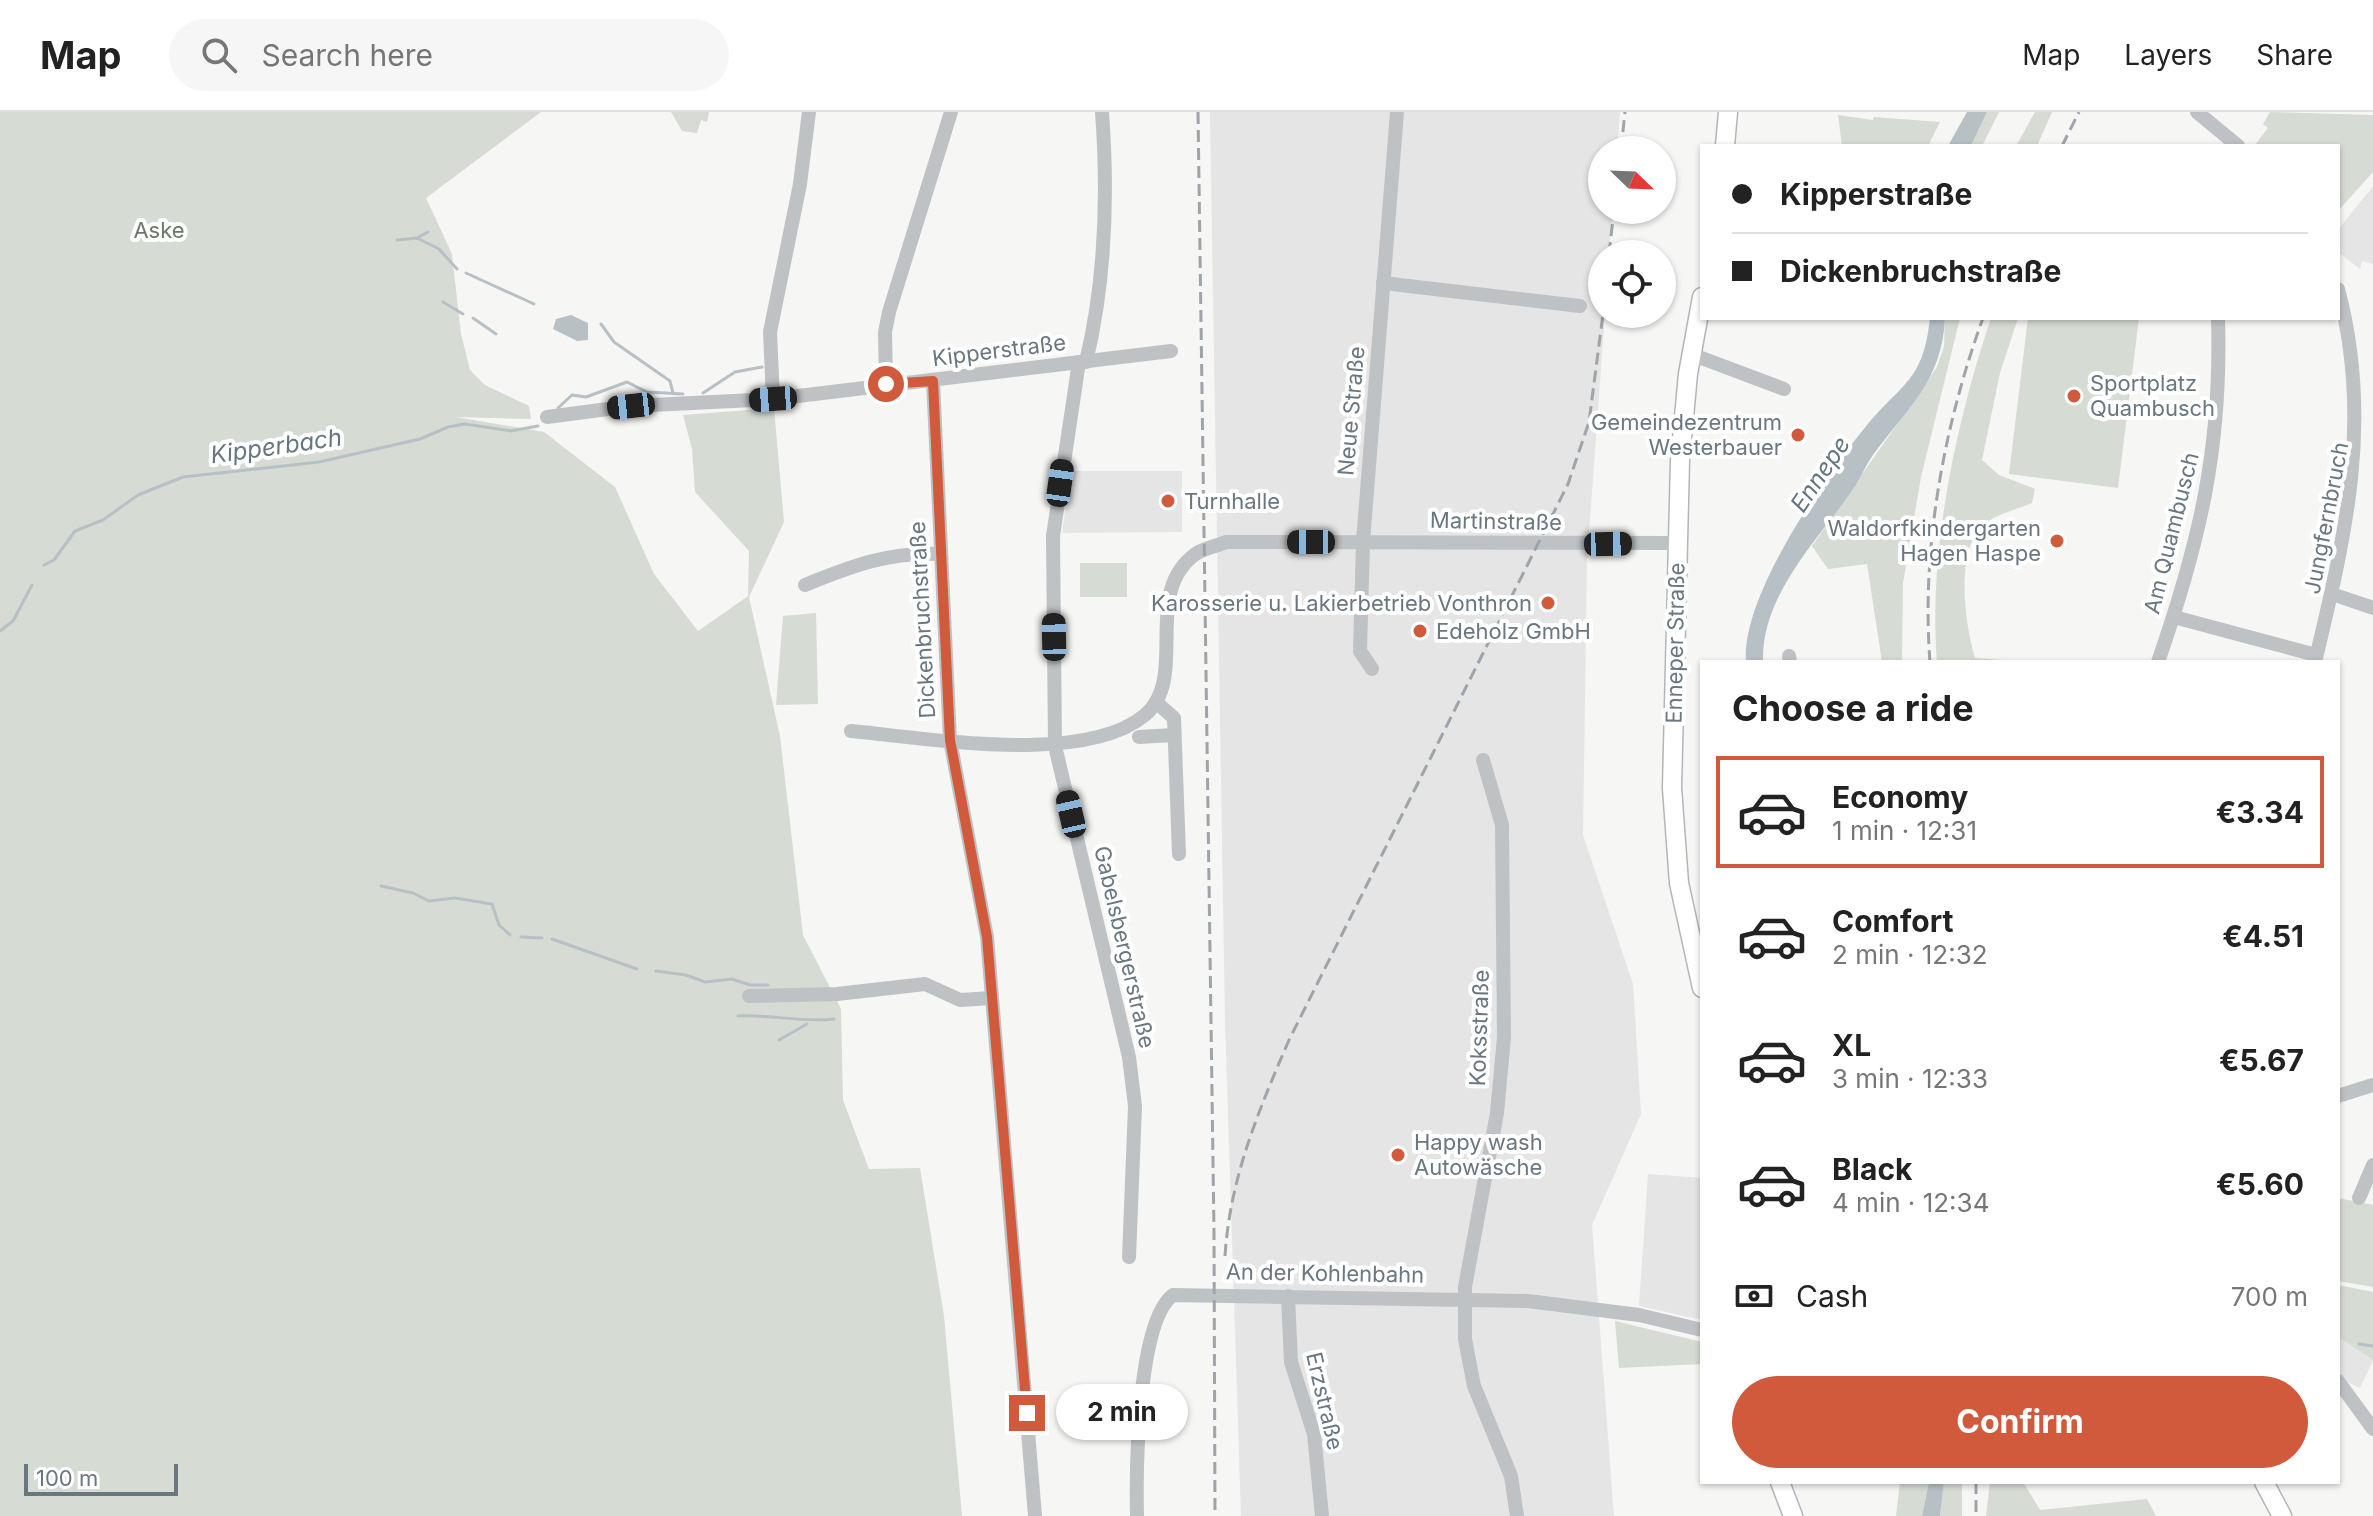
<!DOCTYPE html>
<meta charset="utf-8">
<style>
body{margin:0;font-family:Inter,sans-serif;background:#f6f6f6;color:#222;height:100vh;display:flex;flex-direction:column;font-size:30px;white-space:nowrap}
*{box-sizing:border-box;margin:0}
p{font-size:26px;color:#767676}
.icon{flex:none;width:44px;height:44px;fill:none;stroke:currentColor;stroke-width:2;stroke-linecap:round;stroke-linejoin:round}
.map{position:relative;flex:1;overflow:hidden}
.sheet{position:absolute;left:1700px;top:548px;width:640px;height:824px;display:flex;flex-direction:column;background:#fff;border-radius:0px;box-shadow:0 2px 6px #0004}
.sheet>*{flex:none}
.hud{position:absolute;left:1700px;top:32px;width:640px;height:176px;border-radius:0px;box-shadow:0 2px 6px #0004;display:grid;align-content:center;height:176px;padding:0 32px;background:#fff}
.needle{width:52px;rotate:113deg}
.controls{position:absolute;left:1588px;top:24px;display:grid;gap:16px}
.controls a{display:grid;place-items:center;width:88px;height:88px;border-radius:50%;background:#fff;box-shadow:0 2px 6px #0004;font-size:40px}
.scale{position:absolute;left:24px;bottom:20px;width:154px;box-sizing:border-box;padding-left:8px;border:4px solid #697781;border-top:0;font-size:22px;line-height:28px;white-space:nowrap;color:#697781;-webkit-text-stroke:6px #fff;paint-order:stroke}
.end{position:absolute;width:36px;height:36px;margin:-18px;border:10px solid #d05a3b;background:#fff;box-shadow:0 0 0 4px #fff}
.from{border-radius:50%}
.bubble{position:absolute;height:56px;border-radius:28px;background:#fff;box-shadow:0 2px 6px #0004;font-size:26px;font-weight:700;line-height:56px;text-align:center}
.car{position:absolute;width:24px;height:48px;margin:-24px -12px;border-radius:10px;box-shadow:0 0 6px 2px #0007;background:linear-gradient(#222 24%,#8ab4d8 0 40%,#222 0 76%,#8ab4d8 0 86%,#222 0)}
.hud b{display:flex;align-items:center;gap:28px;height:76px;font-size:30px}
.hud b+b{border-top:2px solid #e0e0e0}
.hud i{width:20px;height:20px;background:#222}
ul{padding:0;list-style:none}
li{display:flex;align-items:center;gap:24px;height:112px;margin:0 16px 12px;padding:0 16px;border:4px solid transparent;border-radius:0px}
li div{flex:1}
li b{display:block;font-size:30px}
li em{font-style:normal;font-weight:700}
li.on{border-color:#d05a3b}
li>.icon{width:72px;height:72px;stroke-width:1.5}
h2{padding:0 32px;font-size:36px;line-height:96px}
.pay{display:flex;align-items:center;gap:20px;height:88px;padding:0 32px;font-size:30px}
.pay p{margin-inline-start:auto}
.button{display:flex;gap:16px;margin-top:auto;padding:16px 32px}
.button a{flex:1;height:92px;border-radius:48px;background:#d05a3b;color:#fff;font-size:32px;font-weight:700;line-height:92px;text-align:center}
header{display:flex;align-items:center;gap:48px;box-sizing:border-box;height:112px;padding:0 40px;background:#fff;border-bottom:2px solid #e0e0e0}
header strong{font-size:38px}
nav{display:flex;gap:44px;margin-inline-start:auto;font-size:28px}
.search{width:560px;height:72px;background:#f6f6f6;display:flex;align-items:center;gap:20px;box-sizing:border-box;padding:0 28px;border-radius:44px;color:#767676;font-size:30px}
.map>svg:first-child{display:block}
.built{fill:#e4e5e4}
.green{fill:#d6dbd4}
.water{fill:#b7c1c5}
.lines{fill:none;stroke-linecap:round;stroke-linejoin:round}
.stream{stroke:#b7c1c5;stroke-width:3}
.major-casing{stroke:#b2b6b9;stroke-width:21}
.minor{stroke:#bec2c5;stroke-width:14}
.major{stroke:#fff;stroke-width:18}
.rail{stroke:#9ea4a9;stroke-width:3;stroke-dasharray:12 6;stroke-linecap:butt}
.route{stroke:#d05a3b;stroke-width:10}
.poi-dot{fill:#d05a3b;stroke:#fff;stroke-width:3}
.labels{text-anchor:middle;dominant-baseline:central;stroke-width:8;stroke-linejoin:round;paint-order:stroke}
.park-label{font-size:22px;fill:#6b7967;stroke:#fff}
.street-label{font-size:22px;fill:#697781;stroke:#fff}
.poi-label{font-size:22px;fill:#697781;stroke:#fff;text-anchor:start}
.water-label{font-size:24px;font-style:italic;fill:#65777e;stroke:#fff}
</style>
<header>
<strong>Map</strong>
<div class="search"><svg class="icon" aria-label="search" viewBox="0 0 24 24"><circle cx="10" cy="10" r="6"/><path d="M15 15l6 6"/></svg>Search here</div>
<nav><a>Map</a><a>Layers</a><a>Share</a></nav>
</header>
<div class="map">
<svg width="2373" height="1404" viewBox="0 0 2373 1404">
<rect width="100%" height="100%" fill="#f6f6f4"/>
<g class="built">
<polygon points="1210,0 1620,0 1617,38 1602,38 1602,98 1613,98 1609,142 1602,142 1602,202 1605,202 1587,448 1583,723 1633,872 1641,1002 1592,1113 1614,1404 1241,1404 1225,910"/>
<polygon points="2373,74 2373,152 2362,149 2360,157 2338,140 2338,118"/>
<polygon points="1071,359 1182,359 1182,420 1062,421"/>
<polygon points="1648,1062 1702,1066 1702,1208 1639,1194"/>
<polygon points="2338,1225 2373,1248 2360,1276 2345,1269 2338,1260"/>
</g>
<g class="green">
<polygon points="0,0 541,0 426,86 452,142 461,222 470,258 485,273 529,294 531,307 456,305 544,320 615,375 654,462 698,519 748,484 749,439 695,380 692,337 683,303 774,296 784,410 749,485 780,624 803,823 841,897 843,988 869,1057 920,1056 944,1204 962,1404 0,1404"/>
<polygon points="671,0 709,0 707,10 701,8 697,21 682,19"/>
<polygon points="1987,0 1999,0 1982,34 1971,34"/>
<polygon points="2035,0 2052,0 2037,34 2016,34"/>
<polygon points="2270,0 2373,3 2373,60 2338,99 2338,34 2254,34 2268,16 2263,12"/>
<polygon points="1838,3 1873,8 1874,5 1940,10 1928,34 1842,34"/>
<polygon points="1945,206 1960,206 1921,365 1903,471 1902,550 1882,550 1867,452 1828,457 1812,434 1937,255 1944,234"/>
<path d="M1991 206H2018L2000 261 1982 348 1999 363 2035 377 2032 391C2018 397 1993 403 1982 414 1955 441 1965 513 1975 546L2032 550H1937C1928 440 1956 310 1991 206Z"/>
<polygon points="2028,206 2139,206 2118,376 2009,362"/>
<rect x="1080" y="451" width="47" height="34"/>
<polygon points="816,501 818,592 776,593 783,504"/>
<polygon points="2338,1086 2373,1093 2373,1175 2338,1169"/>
<polygon points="2338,1173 2373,1180 2373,1248 2338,1225"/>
<polygon points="1615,1209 1702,1230 1702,1252 1619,1256"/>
<polygon points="1900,1370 1929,1370 1922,1404 1896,1404"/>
<polygon points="1944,1370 1962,1370 1962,1404 1940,1404"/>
<polygon points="1990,1370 2023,1370 2040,1398 2147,1387 2156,1404 1986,1404"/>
</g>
<g class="water">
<polygon points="1967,0 1987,0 1971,34 1948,34"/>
<polygon points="571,203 588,211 588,228 577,229 553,217 556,207"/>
<path d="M1930 206H1945C1942 269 1908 295 1873 343 1865 354 1860 368 1851 380 1816 430 1761 484 1763 550H1746C1741 484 1825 364 1867 313 1904 269 1923 269 1930 206Z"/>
<polygon points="1929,1370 1944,1370 1940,1404 1922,1404"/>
</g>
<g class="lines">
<g class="stream">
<polyline points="417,126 428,120"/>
<polyline points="397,128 417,126 439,137 457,157"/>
<polyline points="466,161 534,192"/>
<polyline points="443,190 463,202"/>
<polyline points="473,206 496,222"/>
<polyline points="601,212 614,230 670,269 673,281"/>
<polyline points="703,281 735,260 762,255"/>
<polyline points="558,296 572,283 586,285 627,270 647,280 683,282"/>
<polyline points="44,453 54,448 75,419 103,408 138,383 183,365 319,350 420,327 448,315 465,312 511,319 538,314"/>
<polyline points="0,519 13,509 32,473"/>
<polyline points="381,774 413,781 429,789 455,786 492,792 499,813 510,823"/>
<polyline points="521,825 542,826"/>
<polyline points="552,827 637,857"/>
<polyline points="656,859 686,863 705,870 732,867 750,873 768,873"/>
<path d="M738 904C771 902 801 911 834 907"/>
<polyline points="779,928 807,912"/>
<polyline points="2359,1232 2373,1234"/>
</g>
<g class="major-casing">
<g id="major">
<polyline points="1725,34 1728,0"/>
<polyline points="1702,185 1688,262 1680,348 1672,676 1679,771 1702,876"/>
<polyline points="1780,1370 1793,1404"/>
<polyline points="2264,1370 2282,1404"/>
</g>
</g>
<g class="minor">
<polyline points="2197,0 2238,34"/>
<polyline points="1383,171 1580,194"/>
<polyline points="1691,242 1784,277"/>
<polyline points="1079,250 1053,424 1055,634 1129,945 1135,994 1129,1145"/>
<path d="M1086 250C1105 171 1108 81 1102 0"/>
<polyline points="933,269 950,628 987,825 1035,1404"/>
<polyline points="886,272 885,220 889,200 951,0"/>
<polyline points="773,287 770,220 800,72 809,0"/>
<polyline points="547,305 631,294 773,287 1171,239"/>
<path d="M805 473C851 454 891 439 941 442"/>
<polyline points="2335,483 2373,496"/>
<polyline points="2174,505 2316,543"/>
<polyline points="1789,544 1790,550"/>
<path d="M2158 550C2200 429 2222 334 2218 206"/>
<path d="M2315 550C2346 421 2373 308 2338 177"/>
<polyline points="1372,557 1360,539 1363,430 1397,0"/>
<polyline points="1156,590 1174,606 1179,742"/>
<path d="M851 619C927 626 1084 654 1145 603 1190 565 1140 480 1197 441 1205 436 1217 434 1226 430L1678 431"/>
<polyline points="1139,625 1174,623"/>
<polyline points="1483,648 1502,713 1504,925 1497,1001 1465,1175 1465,1227 1474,1274 1511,1364 1517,1404"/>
<polyline points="749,884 837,882 925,872 960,888 992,886"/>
<polyline points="2338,984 2373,973"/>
<polyline points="2359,1086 2373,1053"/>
<polyline points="1288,1184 1291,1250 1314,1322 1322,1404"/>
<polyline points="2338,1269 2373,1317"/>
<path d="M1137 1404C1136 1359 1137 1210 1173 1183L1528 1189 1639 1203 1702 1218"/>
</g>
<use href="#major" class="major"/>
<g class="rail">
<polyline points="1198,0 1214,1120 1215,1404"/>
<polyline points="2062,34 2079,0"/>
<polyline points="1621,38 1625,0"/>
<polyline points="1609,142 1614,98"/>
<path d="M1930 550C1921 436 1944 313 1983 206"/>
<path d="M1225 1144C1230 1066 1258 1000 1289 928L1568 372 1589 310 1603 202"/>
<polyline points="1976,1370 1976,1404"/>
</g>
</g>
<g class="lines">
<polyline class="route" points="886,272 933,269 950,628 987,825 1027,1301"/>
</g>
<g class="poi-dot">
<circle cx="2074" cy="284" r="8"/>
<circle cx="1798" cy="323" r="8"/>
<circle cx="1168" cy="389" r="8"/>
<circle cx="2057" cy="429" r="8"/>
<circle cx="1548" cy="491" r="8"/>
<circle cx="1420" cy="519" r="8"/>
<circle cx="1398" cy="1043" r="8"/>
</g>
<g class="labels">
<g class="park-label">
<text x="159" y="118">Aske</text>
</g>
<g class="street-label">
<text transform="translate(999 238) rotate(-7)">Kipperstraße</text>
<text transform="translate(1351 299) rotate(-85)">Neue Straße</text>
<text transform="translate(2326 406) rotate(-79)">Jungfernbruch</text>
<text transform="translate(1496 409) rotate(1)">Martinstraße</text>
<text transform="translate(2171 421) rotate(-76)">Am Quambusch</text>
<text transform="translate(922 508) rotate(-93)">Dickenbruchstraße</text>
<text transform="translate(1675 531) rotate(-89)">Enneper Straße</text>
<text transform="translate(1125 835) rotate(77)">Gabelsbergerstraße</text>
<text transform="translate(1479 916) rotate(-88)">Koksstraße</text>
<text transform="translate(1325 1161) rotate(1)">An der Kohlenbahn</text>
<text transform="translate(1325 1289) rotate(77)">Erzstraße</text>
</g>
<g class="poi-label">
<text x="2090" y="271">Sportplatz<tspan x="2090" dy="25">Quambusch</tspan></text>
<text x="1782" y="310" text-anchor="end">Gemeindezentrum<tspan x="1782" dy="25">Westerbauer</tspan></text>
<text x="1184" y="389">Turnhalle</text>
<text x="2041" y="416" text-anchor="end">Waldorfkindergarten<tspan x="2041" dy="25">Hagen Haspe</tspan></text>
<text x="1532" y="491" text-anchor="end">Karosserie u. Lakierbetrieb Vonthron</text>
<text x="1436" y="519">Edeholz GmbH</text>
<text x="1414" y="1030">Happy wash<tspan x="1414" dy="25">Autowäsche</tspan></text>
</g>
<g class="water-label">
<text transform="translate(276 334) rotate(-8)">Kipperbach</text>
<text transform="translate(1820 362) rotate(-56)">Ennepe</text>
</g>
</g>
</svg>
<div class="controls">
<a><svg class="needle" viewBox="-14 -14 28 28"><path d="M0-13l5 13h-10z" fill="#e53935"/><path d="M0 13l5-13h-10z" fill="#767676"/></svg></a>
<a><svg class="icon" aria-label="locate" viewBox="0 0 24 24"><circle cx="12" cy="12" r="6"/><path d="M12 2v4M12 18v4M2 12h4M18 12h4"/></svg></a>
</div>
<div class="scale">100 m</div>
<i class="end from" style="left:886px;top:272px"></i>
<i class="end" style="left:1027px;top:1301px"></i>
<div class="bubble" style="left:1056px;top:1272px;width:132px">2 min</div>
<i class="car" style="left:773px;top:287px;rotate:266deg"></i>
<i class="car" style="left:631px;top:294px;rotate:264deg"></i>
<i class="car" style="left:1060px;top:371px;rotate:8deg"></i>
<i class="car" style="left:1311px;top:430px;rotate:270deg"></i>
<i class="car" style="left:1608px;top:432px;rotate:89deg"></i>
<i class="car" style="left:1054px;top:525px;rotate:359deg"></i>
<i class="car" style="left:1071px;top:702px;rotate:347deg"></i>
<div class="hud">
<b><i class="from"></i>Kipperstraße</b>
<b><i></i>Dickenbruchstraße</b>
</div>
<section class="sheet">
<h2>Choose a ride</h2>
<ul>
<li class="on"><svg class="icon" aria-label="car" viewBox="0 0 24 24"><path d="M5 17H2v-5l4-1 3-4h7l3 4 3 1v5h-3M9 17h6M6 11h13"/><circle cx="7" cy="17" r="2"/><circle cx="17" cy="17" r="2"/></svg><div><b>Economy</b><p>1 min · 12:31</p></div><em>€3.34</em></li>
<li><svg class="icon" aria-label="car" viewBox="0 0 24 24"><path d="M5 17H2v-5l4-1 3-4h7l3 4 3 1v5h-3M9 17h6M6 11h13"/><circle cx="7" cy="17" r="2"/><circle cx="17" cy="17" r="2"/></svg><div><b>Comfort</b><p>2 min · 12:32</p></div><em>€4.51</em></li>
<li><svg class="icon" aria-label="car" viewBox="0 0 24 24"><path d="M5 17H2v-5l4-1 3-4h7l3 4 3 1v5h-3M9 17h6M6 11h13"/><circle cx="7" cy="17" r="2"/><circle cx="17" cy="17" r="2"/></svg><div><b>XL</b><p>3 min · 12:33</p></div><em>€5.67</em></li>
<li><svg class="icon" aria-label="car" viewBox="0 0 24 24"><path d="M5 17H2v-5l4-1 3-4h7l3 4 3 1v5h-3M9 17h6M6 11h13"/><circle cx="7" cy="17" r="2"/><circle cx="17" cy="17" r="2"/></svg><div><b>Black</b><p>4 min · 12:34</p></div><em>€5.60</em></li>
</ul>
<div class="pay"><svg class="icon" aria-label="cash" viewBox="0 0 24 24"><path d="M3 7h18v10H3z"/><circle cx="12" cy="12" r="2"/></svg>Cash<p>700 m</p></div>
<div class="button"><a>Confirm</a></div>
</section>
</div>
